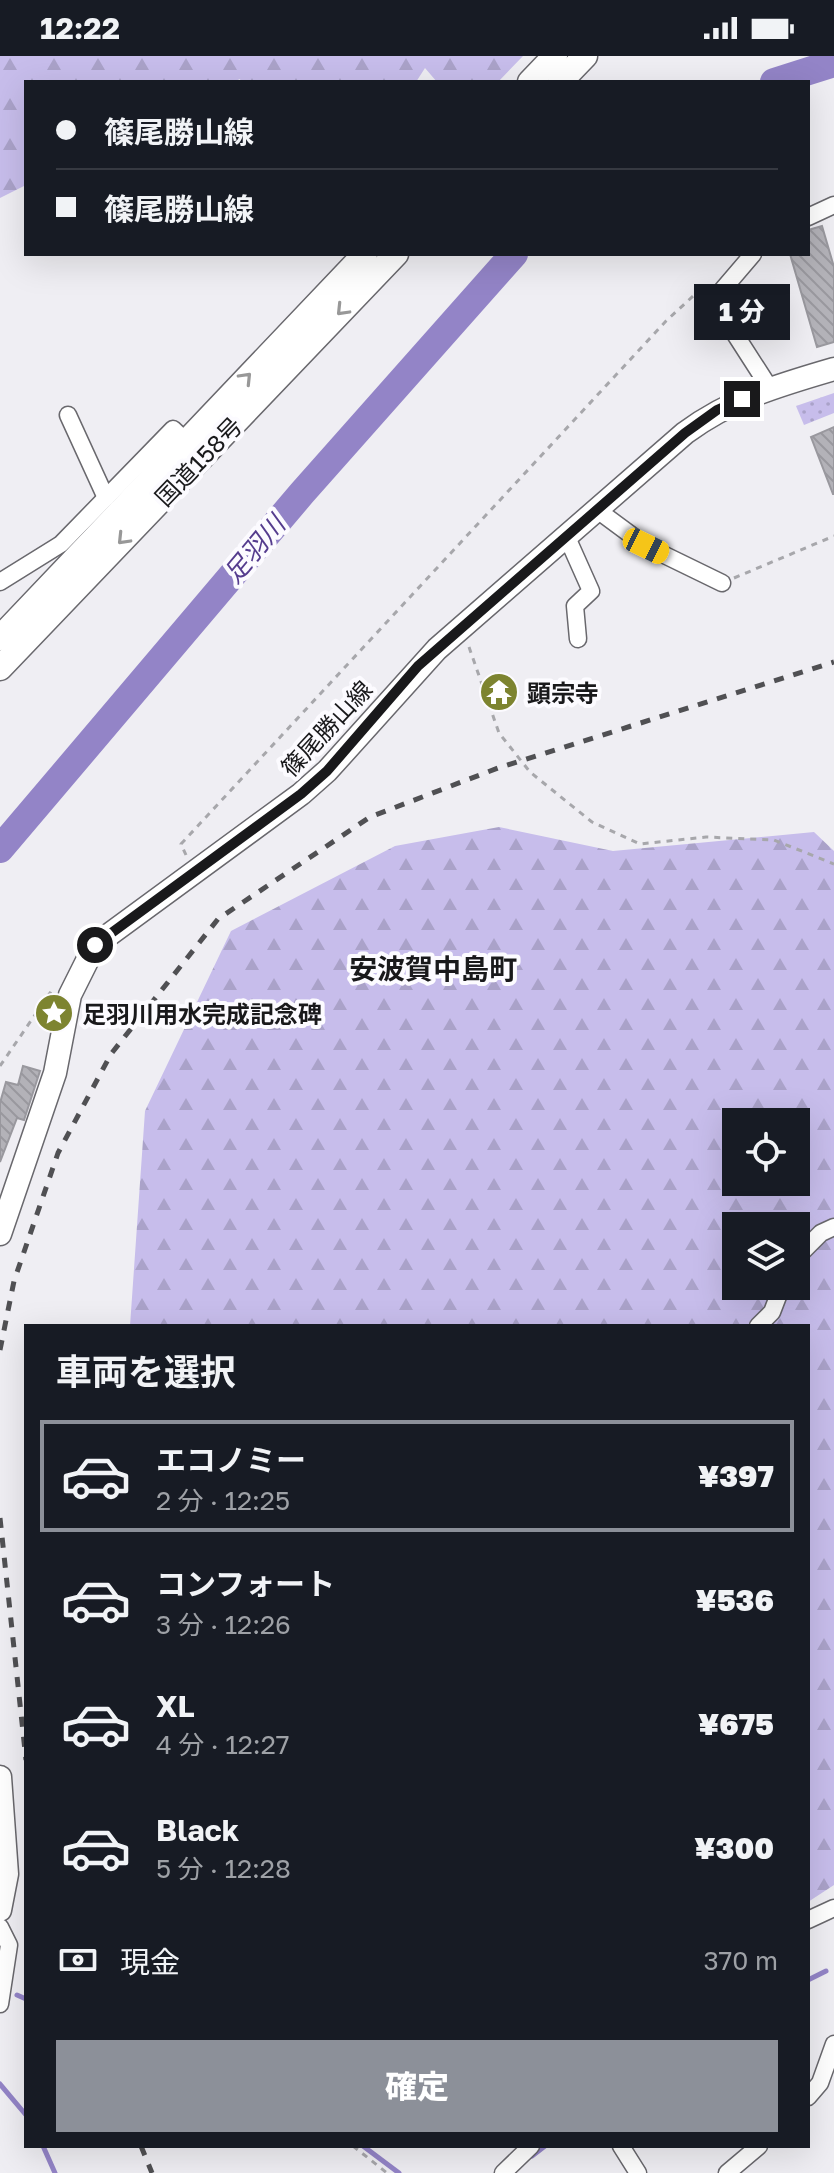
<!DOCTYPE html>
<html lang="ja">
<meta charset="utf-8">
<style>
body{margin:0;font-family:"Golos Text","Noto Sans JP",sans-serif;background:#20242c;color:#f1f3f6;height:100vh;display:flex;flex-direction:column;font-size:30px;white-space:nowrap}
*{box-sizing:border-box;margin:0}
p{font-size:26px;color:#9ea1a6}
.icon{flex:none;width:44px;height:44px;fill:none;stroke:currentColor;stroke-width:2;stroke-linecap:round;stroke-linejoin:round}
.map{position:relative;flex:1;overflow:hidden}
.drawer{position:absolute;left:24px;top:1268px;width:786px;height:824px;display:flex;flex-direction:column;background:#171b24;border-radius:0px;box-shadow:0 8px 32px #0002}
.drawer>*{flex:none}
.banner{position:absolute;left:24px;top:24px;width:786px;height:176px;border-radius:0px;box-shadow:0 8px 32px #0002;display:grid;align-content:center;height:176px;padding:0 32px;background:#171b24}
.fabs{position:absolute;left:722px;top:1052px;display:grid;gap:16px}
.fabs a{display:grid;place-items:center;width:88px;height:88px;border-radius:0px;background:#171b24;box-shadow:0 8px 32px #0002;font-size:40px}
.end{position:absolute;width:36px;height:36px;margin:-18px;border:10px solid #19191b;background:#fff;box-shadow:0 0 0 4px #fff}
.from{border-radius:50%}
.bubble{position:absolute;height:56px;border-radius:0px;background:#171b24;box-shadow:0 8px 32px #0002;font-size:26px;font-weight:800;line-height:56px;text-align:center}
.car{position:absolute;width:24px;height:48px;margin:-24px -12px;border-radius:10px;box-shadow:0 0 6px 2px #0007;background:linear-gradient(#f5c518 24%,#345 0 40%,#f5c518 0 76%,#345 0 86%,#f5c518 0)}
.banner b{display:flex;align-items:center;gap:28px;height:76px;font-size:30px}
.banner b+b{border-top:2px solid #363941}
.banner i{width:20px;height:20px;background:#f1f3f6}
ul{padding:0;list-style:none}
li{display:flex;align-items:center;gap:24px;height:112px;margin:0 16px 12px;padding:0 16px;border:4px solid transparent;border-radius:0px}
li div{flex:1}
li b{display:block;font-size:30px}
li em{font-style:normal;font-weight:800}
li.on{border-color:#8c9099}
li>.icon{width:72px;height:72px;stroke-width:1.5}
h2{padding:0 32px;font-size:36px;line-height:96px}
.pay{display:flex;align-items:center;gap:20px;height:88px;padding:0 32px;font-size:30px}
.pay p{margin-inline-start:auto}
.primary-button{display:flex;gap:16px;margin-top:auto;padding:16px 32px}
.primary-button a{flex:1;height:92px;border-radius:0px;background:#8c9099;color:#fff;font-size:32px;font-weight:800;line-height:92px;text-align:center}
.status{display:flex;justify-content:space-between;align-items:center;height:56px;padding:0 40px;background:#171b24;direction:ltr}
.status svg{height:22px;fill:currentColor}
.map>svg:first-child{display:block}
.grass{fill:url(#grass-dots)}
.forest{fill:url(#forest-firs);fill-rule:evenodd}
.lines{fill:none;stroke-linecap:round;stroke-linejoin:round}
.stream{stroke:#9384c7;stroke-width:5}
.river{stroke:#9384c7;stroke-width:28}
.building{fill:url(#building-back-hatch);stroke:#99989e;stroke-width:2}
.minor-casing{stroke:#69686d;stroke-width:19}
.major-casing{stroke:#69686d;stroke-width:25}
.highway-casing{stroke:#69686d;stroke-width:27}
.path{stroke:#a7a7ab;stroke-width:3;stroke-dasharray:6 6;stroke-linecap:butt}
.minor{stroke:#fff;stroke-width:16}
.major{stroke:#fff;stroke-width:22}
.highway{stroke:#fff;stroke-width:24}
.rail{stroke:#505053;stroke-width:5;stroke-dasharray:10 10;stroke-linecap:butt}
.oneway{stroke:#989898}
.route{stroke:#19191b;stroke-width:10}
.labels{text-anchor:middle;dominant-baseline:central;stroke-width:8;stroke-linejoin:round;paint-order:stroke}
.street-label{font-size:24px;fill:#19191b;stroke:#fcfbff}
.poi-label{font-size:24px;font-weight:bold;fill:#19191b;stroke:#fcfbff;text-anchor:start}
.water-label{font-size:26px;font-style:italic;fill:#553c8e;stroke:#fcfbff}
.quarter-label{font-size:28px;font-weight:bold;fill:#19191b;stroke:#fcfbff}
</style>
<div class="status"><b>12:22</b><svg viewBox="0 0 49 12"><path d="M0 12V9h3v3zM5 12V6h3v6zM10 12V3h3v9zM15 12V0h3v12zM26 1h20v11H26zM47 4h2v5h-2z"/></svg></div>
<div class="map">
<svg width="834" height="2117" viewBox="0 0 834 2117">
<defs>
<pattern id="grass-dots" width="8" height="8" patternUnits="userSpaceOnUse" patternTransform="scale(2)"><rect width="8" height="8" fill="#c7bdeb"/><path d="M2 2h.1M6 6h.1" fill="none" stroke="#aaa2c9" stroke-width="1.8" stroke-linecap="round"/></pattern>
<pattern id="forest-firs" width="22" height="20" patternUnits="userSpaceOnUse" patternTransform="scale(2)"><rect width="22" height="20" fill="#c7bdeb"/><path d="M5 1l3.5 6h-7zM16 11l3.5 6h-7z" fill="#aaa2c9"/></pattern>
<pattern id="building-back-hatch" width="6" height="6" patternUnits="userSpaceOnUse" patternTransform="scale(2)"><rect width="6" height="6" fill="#b3b2b8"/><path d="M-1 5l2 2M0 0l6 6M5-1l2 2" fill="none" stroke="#99989e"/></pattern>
</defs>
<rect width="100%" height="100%" fill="#efeef3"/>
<polygon class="grass" points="834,337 834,357 804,369 796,350"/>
<g class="forest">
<polygon points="0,0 523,0 498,26 437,26 425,12 416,26 241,26 240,23 233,26 26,26 26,129 0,142"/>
<path d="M499 771 613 795 814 776 834 795V1829L808 1846V1270H130L145 1055 231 875 395 790ZM736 1066H796V1126H736ZM736 1170H796V1230H736Z"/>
</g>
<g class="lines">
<g class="stream">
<polyline points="808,1924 826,1915"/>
<polyline points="17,1939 26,1943"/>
<polyline points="0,2028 26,2059"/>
<polyline points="43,2090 55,2117"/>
<polyline points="363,2090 399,2117"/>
<polyline points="532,2100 545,2090"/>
</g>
<g class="river">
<polyline points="774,26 834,7"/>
<polyline points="0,793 302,437 514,198"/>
</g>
</g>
<g class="building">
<polygon points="822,170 834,211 834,286 817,291 790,198 808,198 808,174"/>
<polygon points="834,371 834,438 833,438 811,381"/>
<polygon points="23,1010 40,1015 24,1064 17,1062 0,1106 0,1047 6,1026 18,1029"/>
</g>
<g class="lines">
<g class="minor-casing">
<g id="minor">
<polyline points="808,161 834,149"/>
<polyline points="753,198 718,239 733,275 769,331"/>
<polyline points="68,359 106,442"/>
<polyline points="596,453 646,490 722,527"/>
<polyline points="566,479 591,535 575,550 578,583"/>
<polyline points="0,526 61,488 173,373 192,391"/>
<polyline points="796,1202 821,1177 834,1171"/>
<polyline points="758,1270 772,1256 782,1230"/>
<polyline points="808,1864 834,1852"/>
<polyline points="0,1871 9,1889 0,1948"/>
<polyline points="808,2041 820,2027 834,1988"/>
<polyline points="621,2090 638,2117"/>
<polyline points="503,2117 531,2090"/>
<polyline points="727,2117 759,2090"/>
</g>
</g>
<g class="major-casing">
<g id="major">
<path d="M0 1178 55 1017 70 939 95 889 301 738 327 715 437 593 685 377C731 343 779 329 834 313"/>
<polyline points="0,1721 7,1818 0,1854"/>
</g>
</g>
<g class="highway-casing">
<g id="highway">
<polyline points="530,26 555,0"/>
<polyline points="560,26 585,0"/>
<polyline points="0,582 365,198"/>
<polyline points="0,612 396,198"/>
</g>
</g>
<g class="path">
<polyline points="734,522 834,480"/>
<polyline points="469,591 499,677 530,716 592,766 640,788 706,781 774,784 834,808"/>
<polyline points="186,799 181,788 666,265 703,231"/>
<polyline points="0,1010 52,934"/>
<polyline points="353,2090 387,2117"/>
</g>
<use href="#minor" class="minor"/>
<use href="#major" class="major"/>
<use href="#highway" class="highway"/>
<g class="rail">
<polyline points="0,1294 14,1225 58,1097 111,998 218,863 370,761 498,712 834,606"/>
<polyline points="0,1462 26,1704"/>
<polyline points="141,2090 152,2117"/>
</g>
</g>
<defs><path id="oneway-chevron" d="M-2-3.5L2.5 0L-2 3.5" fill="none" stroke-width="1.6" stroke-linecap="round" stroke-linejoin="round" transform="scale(2)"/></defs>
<g class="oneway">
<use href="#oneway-chevron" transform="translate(342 254) rotate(134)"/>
<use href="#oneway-chevron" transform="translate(246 322) rotate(-46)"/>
<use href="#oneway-chevron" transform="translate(123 483) rotate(134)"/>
</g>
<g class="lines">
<polyline class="route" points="95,889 301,738 327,715 418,610 685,377 717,354 742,343"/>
</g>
<defs>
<g id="temple-disc" transform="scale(2)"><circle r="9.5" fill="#7d8430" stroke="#fcfbff"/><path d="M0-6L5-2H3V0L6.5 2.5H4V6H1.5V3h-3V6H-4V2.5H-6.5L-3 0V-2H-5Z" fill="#fff"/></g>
<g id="sight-disc" transform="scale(2)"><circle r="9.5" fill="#7d8430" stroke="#fcfbff"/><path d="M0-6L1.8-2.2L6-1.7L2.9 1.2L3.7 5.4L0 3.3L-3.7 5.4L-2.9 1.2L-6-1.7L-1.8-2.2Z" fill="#fff"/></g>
</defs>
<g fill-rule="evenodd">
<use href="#temple-disc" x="499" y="636"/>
<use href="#sight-disc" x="54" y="957"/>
</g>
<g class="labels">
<g class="street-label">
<text transform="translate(198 405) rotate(-46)">国道158号</text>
<text transform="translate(326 672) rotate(-47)">篠尾勝山線</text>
</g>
<g class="poi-label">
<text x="527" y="636">顕宗寺</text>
<text x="82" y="957">足羽川用水完成記念碑</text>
</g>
<g class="water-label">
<text transform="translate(254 493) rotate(-50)">足羽川</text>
</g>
<g class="quarter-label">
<text x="433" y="912">安波賀中島町</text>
</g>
</g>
</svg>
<div class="fabs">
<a><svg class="icon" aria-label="locate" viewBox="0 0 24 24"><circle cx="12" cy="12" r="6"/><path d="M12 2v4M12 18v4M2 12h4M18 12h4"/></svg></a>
<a><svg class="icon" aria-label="layers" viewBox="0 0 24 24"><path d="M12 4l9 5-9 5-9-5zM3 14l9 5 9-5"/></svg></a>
</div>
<i class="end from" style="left:95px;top:889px"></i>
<i class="end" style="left:742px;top:343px"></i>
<div class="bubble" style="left:694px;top:228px;width:96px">1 分</div>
<i class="car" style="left:646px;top:490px;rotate:116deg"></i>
<div class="banner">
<b><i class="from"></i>篠尾勝山線</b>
<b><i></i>篠尾勝山線</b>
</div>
<section class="drawer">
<h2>車両を選択</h2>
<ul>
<li class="on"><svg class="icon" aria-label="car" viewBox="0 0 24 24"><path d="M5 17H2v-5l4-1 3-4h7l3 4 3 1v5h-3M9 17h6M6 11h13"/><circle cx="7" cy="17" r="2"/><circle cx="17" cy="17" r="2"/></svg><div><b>エコノミー</b><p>2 分 · 12:25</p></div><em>¥397</em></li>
<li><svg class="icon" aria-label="car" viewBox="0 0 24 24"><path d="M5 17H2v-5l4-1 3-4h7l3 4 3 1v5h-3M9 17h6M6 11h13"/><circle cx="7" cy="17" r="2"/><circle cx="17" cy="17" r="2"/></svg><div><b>コンフォート</b><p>3 分 · 12:26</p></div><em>¥536</em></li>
<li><svg class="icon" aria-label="car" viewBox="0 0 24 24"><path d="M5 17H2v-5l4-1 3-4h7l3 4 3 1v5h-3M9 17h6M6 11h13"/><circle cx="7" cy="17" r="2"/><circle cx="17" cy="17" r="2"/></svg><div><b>XL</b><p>4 分 · 12:27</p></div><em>¥675</em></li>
<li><svg class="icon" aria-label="car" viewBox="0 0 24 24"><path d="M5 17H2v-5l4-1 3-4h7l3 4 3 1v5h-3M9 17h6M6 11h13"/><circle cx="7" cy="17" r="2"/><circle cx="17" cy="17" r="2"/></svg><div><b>Black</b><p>5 分 · 12:28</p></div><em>¥300</em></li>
</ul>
<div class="pay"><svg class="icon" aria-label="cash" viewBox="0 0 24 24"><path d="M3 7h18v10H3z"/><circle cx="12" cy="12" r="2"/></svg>現金<p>370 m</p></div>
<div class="primary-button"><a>確定</a></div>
</section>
</div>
